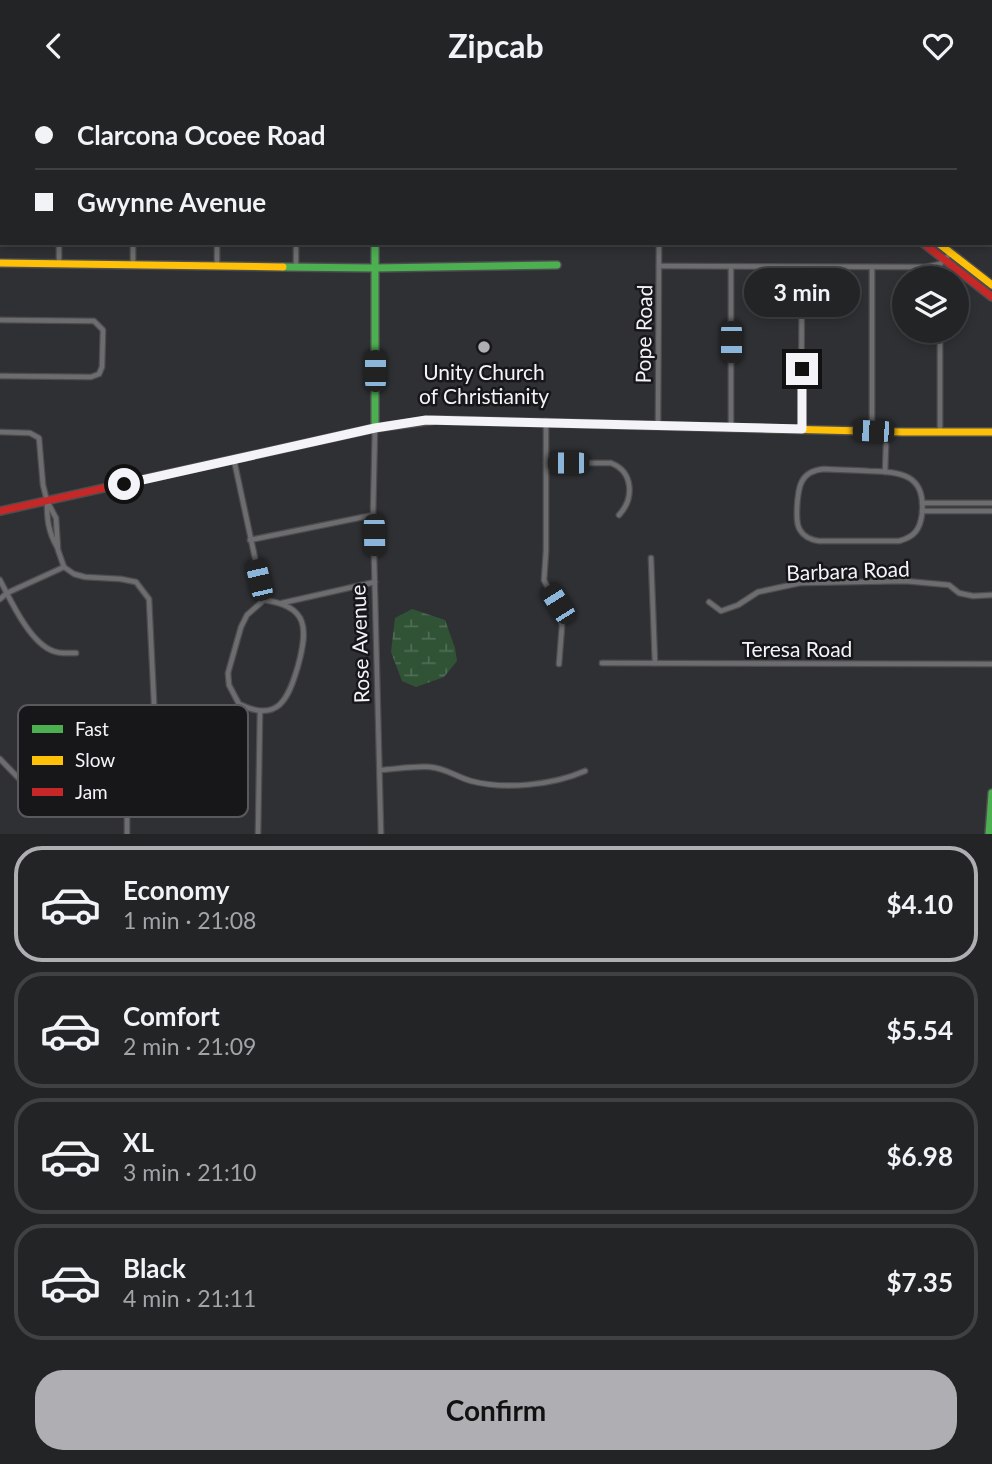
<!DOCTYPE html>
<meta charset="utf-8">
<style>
body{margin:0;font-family:Lato,sans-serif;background:#2f3032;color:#f1f3f6;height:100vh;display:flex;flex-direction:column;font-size:26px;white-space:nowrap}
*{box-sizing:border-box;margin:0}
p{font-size:23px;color:#a3a4a7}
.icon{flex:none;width:38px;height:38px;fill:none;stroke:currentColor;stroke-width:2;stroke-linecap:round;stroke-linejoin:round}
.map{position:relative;height:743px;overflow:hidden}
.details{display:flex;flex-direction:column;background:#232426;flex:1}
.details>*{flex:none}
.top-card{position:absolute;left:0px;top:0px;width:992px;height:154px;box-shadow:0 4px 10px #0003,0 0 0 2px #404143;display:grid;align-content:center;height:154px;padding:0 35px;background:#232426}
.tools{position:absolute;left:892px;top:175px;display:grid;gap:14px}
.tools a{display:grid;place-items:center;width:77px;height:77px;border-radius:50%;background:#232426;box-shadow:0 4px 10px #0003,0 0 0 2px #404143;font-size:35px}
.end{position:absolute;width:32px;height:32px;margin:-16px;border:9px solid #f4f4f8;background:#111;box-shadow:0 0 0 4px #111}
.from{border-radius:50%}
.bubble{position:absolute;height:49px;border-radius:24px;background:#232426;box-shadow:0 4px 10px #0003,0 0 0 2px #404143;font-size:23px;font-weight:700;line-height:49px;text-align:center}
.car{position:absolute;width:21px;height:42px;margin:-21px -10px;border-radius:9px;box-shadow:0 0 5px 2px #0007;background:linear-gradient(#222 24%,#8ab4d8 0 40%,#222 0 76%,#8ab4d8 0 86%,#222 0)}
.top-card b{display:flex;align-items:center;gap:24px;height:66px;font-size:26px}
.top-card b+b{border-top:2px solid #404143}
.top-card i{width:18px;height:18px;background:#f1f3f6}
ul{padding:12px 0 0;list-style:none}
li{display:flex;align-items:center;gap:21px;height:116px;margin:0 14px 10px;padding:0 21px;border:4px solid #404143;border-radius:28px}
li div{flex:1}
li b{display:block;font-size:26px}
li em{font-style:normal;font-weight:700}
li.on{border-color:#afafb3}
li>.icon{width:63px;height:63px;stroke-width:1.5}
.action{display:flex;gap:14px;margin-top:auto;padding:14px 35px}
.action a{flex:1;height:80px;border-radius:28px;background:#afafb3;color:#111;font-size:28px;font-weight:700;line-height:80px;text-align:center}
header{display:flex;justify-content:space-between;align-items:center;height:91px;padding:0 35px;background:#232426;font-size:32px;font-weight:700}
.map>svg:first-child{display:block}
.wetland{fill:url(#wetland-marsh)}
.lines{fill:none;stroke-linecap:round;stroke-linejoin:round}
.street-casing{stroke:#4d4d4f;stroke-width:7}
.fast-casing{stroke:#4d4d4f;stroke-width:10}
.slow-casing{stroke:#4d4d4f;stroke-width:10}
.jam-casing{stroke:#4d4d4f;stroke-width:10}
.street{stroke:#6d6d6f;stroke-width:4.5}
.fast{stroke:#4caf50;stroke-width:7}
.slow{stroke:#ffc107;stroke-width:7}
.jam{stroke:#c62828;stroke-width:7}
.route{stroke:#f4f4f8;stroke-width:9}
.poi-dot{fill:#afafb3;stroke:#17171a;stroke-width:2.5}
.labels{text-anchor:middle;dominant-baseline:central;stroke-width:5;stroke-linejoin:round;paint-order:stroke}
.street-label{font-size:21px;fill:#f4f4f8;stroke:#17171a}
.poi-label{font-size:21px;fill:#f4f4f8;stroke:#17171a}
.key{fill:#17171a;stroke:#59595d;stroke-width:2}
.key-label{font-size:19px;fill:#f4f4f8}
</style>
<header><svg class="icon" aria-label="back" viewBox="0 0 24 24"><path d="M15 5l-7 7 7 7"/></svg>Zipcab<svg class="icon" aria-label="heart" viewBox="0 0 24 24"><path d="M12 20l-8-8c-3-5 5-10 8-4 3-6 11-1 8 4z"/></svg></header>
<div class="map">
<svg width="992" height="743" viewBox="0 0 992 743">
<defs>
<pattern id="wetland-marsh" width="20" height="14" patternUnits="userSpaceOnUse" patternTransform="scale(1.75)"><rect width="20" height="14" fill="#305336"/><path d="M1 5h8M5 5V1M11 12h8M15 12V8" fill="none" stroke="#4f6c54"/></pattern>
</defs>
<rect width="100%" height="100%" fill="#2f3033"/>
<polygon class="wetland" points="412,518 445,529 455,557 457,570 444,586 416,596 402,590 391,561 395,527"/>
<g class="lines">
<g class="street-casing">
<g id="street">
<polyline points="134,0 135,2"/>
<polyline points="470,0 511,0"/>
<polyline points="659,0 659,2"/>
<polyline points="8,2 10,0"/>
<polyline points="0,10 2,8"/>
<polyline points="0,65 2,67"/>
<polyline points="59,152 59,173"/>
<polyline points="133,173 133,152"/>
<polyline points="940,173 940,187"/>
<polyline points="217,174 217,152"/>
<polyline points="296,175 296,152"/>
<polyline points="659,175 926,176 940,173 951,162"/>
<polyline points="872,176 872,340"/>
<polyline points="731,177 731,336"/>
<polyline points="0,229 94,230 103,239 102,276 99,283 91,286 0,285"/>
<polyline points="940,240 940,341"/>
<polyline points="546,330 546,460 544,489 560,521 562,535 559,573"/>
<polyline points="658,333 659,152"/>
<polyline points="375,337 373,424 381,743"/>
<polyline points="801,338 802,177"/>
<polyline points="0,341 30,342 39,347 43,394 47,410 56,427 58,459 64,476 74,483 85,486 121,488 136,491 149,508 154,612 151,635 135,658 127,686 127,743"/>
<polyline points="234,369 264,509"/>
<path d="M546 372H611C634 381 634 408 619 424"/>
<path d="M824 378C839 379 854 379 869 380 901 381 926 383 922 423 920 439 914 446 899 450H819C812 449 804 446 800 439 796 433 797 425 797 417 798 396 800 380 824 378Z"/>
<polyline points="885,381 886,354"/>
<path d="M47 411C47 428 48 440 57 456"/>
<polyline points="922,412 992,412"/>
<polyline points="922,420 992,420"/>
<polyline points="250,449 373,424"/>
<polyline points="651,467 655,572"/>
<path d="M0 489C11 510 30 552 53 560 60 563 68 562 76 562"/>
<polyline points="0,508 7,502 64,476"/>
<path d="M264 509C309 515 308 538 298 575 288 609 278 632 239 613L229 594 228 582 241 536 247 524Z"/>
<polyline points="709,511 721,520 738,514 758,501 800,492 905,490 949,494 959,502 973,505 992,504"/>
<polyline points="282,512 375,491"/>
<polyline points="602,572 992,573"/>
<polyline points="58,634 115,636 142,648"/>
<polyline points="0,668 31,700 40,704 149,708"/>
<path d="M380 679C396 678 414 675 430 676 445 677 457 686 471 690 505 699 553 694 585 680"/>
<polyline points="258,743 260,621"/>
</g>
</g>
<g class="fast-casing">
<g id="fast">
<polyline points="375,152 375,337"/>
<polyline points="283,176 375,177 557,174"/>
<polyline points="989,743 992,702"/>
</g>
</g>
<g class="slow-casing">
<g id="slow">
<polyline points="745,0 747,2"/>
<polyline points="938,152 992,194"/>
<polyline points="0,172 283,176"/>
<polyline points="435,329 903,341 992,341"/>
</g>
</g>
<g class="jam-casing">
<g id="jam">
<polyline points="375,0 375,2"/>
<polyline points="730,0 732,2"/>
<polyline points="923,152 992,206"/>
<polyline points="0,420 375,337 435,329"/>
</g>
</g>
<use href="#street" class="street"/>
<use href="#fast" class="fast"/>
<use href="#slow" class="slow"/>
<use href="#jam" class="jam"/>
</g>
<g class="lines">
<polyline class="route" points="124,393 375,337 426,329 802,338 802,278"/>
</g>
<circle class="poi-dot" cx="484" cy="256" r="7"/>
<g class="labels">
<g class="street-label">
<text transform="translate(643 243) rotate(-89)">Pope Road</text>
<text transform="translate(848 479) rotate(-2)">Barbara Road</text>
<text transform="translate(359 553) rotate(-92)">Rose Avenue</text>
<text x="797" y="557">Teresa Road</text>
</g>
<g class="poi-label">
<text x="484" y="280">Unity Church<tspan x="484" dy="24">of Christianity</tspan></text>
</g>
</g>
<rect x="18" y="614" width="230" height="112" rx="10" class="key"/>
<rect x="32" y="634" width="31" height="8" fill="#4caf50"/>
<rect x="32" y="665" width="31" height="9" fill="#ffc107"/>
<rect x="32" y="697" width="31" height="8" fill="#c62828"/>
<g class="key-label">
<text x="75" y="645">Fast</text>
<text x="75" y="676">Slow</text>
<text x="75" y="708">Jam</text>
</g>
</svg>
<div class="tools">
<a><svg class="icon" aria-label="layers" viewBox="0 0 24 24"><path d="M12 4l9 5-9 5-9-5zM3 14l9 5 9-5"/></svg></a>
</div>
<i class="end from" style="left:124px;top:393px"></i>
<i class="end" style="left:802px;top:278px"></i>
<div class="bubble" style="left:744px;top:177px;width:116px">3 min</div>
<i class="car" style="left:731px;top:251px;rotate:180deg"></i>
<i class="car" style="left:375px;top:280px;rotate:0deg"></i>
<i class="car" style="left:873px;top:340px;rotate:272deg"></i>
<i class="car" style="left:568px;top:372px;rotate:270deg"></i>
<i class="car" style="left:374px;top:444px;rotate:179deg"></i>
<i class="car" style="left:259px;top:489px;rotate:347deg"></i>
<i class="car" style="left:558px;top:513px;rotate:328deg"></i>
<div class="top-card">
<b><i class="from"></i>Clarcona Ocoee Road</b>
<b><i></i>Gwynne Avenue</b>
</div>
</div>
<section class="details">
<ul>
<li class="on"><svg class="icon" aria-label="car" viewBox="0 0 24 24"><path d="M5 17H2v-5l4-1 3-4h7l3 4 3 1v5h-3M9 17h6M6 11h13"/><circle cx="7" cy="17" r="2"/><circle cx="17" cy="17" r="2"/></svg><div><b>Economy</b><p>1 min · 21:08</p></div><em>$4.10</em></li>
<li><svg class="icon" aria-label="car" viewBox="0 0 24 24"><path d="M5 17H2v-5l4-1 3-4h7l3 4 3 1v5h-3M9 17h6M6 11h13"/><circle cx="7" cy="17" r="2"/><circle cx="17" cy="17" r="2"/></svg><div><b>Comfort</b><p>2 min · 21:09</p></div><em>$5.54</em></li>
<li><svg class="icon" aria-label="car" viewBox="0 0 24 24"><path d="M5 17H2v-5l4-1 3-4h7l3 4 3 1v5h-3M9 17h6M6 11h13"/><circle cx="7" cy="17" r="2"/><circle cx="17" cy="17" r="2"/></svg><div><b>XL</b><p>3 min · 21:10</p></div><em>$6.98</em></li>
<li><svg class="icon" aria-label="car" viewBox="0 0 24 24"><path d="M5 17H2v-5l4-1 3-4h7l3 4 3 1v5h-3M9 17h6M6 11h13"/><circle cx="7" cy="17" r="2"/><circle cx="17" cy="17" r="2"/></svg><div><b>Black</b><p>4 min · 21:11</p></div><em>$7.35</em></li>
</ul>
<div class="action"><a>Confirm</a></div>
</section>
